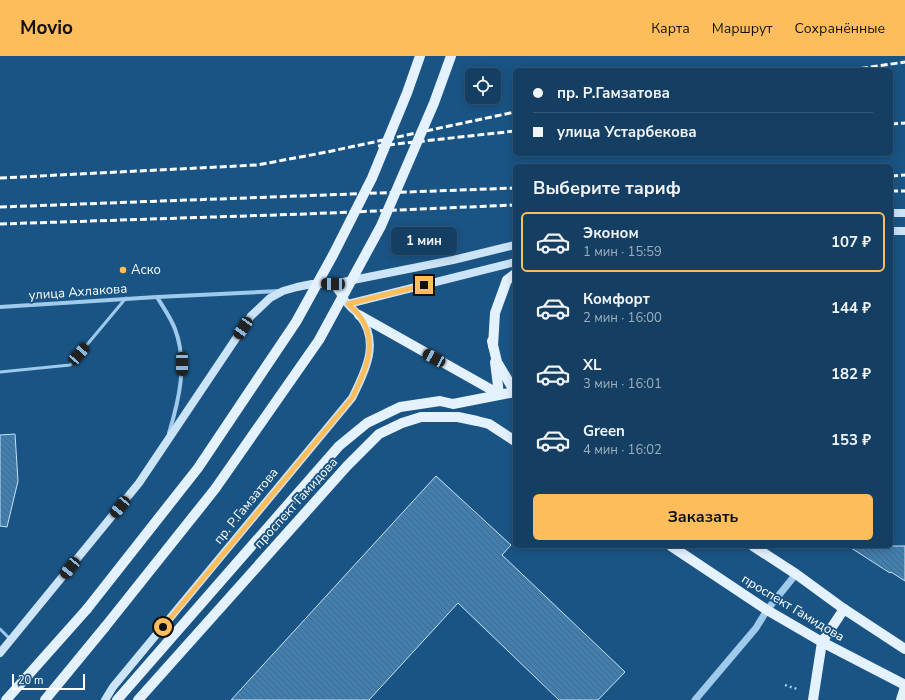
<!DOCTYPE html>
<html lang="ru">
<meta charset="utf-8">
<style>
body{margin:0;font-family:"Nunito Sans",sans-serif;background:#1d4669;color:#f1f3f6;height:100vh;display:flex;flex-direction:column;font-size:15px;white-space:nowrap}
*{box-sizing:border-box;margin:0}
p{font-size:13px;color:#9dafbe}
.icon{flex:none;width:22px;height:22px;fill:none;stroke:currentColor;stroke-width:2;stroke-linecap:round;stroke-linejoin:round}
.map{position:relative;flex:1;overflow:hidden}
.side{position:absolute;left:513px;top:108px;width:380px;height:384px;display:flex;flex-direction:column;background:#143f63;border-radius:6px;box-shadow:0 2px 10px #0003,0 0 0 1px #335878}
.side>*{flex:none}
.banner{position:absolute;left:513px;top:12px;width:380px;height:88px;border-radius:6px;box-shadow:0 2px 10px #0003,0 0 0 1px #335878;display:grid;align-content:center;height:88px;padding:0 20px;background:#143f63}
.tools{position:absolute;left:465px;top:12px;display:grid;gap:8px}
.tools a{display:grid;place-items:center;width:36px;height:36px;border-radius:6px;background:#143f63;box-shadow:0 2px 10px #0003,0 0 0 1px #335878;font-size:20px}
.scale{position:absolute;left:12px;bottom:10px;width:73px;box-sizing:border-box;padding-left:4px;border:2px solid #fff;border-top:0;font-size:11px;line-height:14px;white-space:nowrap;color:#fff;-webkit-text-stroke:3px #1a5484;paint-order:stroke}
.end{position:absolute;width:18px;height:18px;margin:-9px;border:5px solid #febd5b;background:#111;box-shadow:0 0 0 2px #111}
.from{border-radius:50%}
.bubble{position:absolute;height:28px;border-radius:6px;background:#143f63;box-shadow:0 2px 10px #0003,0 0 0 1px #335878;font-size:13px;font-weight:700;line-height:28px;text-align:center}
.car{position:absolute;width:12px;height:24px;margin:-12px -6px;border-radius:5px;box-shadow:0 0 3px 1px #0007;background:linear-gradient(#222 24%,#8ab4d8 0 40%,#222 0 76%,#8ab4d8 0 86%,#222 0)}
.banner b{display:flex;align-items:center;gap:14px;height:38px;font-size:15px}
.banner b+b{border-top:1px solid #335878}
.banner i{width:10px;height:10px;background:#f1f3f6}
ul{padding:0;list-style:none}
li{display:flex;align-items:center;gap:12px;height:60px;margin:0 8px 6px;padding:0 12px;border:2px solid transparent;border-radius:6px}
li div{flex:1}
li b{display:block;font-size:15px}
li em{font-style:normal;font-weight:700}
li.selected{border-color:#febd5b}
li>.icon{width:36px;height:36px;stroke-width:1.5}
h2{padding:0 20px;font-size:18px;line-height:48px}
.cta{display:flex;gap:8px;margin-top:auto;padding:8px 20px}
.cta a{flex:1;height:46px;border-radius:6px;background:#febd5b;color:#111;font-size:16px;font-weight:700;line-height:46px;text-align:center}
header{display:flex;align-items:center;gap:24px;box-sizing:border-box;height:56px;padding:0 20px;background:#febd5b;color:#111}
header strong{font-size:19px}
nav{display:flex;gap:22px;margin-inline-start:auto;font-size:14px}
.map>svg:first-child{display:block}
.building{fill:url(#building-back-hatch);stroke:#c4e2f9}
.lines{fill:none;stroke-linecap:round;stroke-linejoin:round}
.path{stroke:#9fcaec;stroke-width:2.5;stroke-dasharray:2 3;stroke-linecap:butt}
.service{stroke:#9fcaec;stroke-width:3}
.minor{stroke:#9fcaec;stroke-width:4}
.tertiary{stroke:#9fcaec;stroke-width:7}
.secondary{stroke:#cce4f8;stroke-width:8}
.primary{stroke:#e4f1ff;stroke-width:10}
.rail{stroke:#fff;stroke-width:3;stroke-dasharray:7 3;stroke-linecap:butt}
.primary-bridge{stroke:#e4f1ff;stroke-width:10}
.route{stroke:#febd5b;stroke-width:5}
.poi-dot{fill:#febd5b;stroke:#1a5484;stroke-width:1.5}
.labels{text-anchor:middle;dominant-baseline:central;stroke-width:4;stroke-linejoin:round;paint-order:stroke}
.poi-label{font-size:13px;fill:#fff;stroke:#1a5484;text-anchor:start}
.street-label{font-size:13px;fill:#fff;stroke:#1a5484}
</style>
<header>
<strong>Movio</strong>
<nav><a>Карта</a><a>Маршрут</a><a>Сохранённые</a></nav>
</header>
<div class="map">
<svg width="905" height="644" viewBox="0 0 905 644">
<defs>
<pattern id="building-back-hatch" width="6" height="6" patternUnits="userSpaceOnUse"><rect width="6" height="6" fill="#427eae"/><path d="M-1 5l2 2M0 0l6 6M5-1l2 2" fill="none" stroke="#466882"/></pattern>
</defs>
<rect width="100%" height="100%" fill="#1a5484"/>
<g class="building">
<polygon points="15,378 18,425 7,471 0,470 0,379"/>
<polygon points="436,420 511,489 502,499 625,616 598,644 559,644 458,547 369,644 231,644"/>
<polygon points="848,490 905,490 905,525 891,516 890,517"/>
</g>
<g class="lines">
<polyline class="path" points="785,629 797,633"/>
<g class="service">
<polyline points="0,316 70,309 126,242"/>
<polyline points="0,573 10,583"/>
</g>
<g class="minor">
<polyline points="0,251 157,241"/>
<path d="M169 377C179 344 188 307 175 273 171 262 163 251 157 241L279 235"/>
</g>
<polyline class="tertiary" points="695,644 756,572 767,554 796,518"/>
<g class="secondary">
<polyline points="891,157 905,157"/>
<polyline points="891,175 905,175"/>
<polyline points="348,248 515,206"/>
<polyline points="0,597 139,427 251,260 270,242 283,235 297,231 312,228 333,228 453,204 515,189"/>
<path d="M105 644 113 631 352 342C365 316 381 286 359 259 355 255 351 252 348 248 343 242 338 234 333 228"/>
</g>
<g class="primary">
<polyline points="359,259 499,338"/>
<polyline points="493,290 495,257 507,224 515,218"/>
<polyline points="495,306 499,338"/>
<polyline points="671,490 767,554 822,586 905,629"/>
<polyline points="753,490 796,518 844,553 905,593"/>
<polyline points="6,644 87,553"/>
<polyline points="45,644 105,571"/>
<polyline points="117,644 339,390 367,367 400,351 440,345 453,348 515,336 497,306 492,285"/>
<polyline points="138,644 347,410 379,378 402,367 421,361 458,361 477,365 489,368 515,385"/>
<polyline points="813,644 822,586 844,553"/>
<polyline points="901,644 905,631"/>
</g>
<g class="rail">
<polyline points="851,14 905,6"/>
<polyline points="891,68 905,67"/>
<polyline points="378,90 515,75"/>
<polyline points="891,120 905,119"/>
<polyline points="0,122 257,109 327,96 515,56"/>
<polyline points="891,135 905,135"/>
<polyline points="0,151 515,132"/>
<polyline points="0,168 305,158 515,149"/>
</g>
<g class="primary-bridge">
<polyline points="87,553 198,412 296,266 333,199 372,122 407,37 420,0"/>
<polyline points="105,571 215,433 319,284 381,170 434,47 451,0"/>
</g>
</g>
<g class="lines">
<path class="route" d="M163 571 352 342C365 316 380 286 359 259 356 255 351 251 348 248L424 229"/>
</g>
<circle class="poi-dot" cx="123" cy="214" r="4"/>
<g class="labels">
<g class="poi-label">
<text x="131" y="214">Аско</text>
</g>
<g class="street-label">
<text transform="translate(78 236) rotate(-4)">улица Ахлакова</text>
<text transform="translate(296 447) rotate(-48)">проспект Гамидова</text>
<text transform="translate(246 450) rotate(-51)">пр. Р.Гамзатова</text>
<text transform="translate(793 552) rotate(31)">проспект Гамидова</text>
</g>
</g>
</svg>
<div class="tools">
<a><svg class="icon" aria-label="locate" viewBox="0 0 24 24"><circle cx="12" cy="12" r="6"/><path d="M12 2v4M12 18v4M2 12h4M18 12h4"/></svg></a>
</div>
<div class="scale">20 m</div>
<i class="end from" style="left:163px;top:571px"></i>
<i class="end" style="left:424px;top:229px"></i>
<div class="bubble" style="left:391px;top:171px;width:66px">1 мин</div>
<i class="car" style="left:333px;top:228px;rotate:271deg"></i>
<i class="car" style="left:243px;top:272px;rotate:214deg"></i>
<i class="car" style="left:79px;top:298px;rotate:41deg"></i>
<i class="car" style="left:434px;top:302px;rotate:299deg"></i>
<i class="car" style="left:182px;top:308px;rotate:180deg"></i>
<i class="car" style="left:120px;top:451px;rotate:219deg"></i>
<i class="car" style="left:70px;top:512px;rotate:219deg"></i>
<div class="banner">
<b><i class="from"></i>пр. Р.Гамзатова</b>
<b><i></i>улица Устарбекова</b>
</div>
<section class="side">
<h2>Выберите тариф</h2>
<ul>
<li class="selected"><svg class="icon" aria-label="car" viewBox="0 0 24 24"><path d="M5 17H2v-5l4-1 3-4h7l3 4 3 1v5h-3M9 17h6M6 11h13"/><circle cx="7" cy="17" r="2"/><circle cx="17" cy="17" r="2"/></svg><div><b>Эконом</b><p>1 мин · 15:59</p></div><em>107 ₽</em></li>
<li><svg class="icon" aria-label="car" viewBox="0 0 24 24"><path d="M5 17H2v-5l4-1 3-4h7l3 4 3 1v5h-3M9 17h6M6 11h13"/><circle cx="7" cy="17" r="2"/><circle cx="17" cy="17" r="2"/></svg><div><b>Комфорт</b><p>2 мин · 16:00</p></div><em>144 ₽</em></li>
<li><svg class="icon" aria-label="car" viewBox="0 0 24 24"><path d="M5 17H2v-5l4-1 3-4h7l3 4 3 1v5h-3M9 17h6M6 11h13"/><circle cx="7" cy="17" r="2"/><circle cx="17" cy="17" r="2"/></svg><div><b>XL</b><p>3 мин · 16:01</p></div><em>182 ₽</em></li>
<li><svg class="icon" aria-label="car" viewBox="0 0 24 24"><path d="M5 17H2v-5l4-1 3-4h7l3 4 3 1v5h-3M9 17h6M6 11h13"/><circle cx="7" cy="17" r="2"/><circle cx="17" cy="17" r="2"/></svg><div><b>Green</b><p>4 мин · 16:02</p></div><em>153 ₽</em></li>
</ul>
<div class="cta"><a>Заказать</a></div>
</section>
</div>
